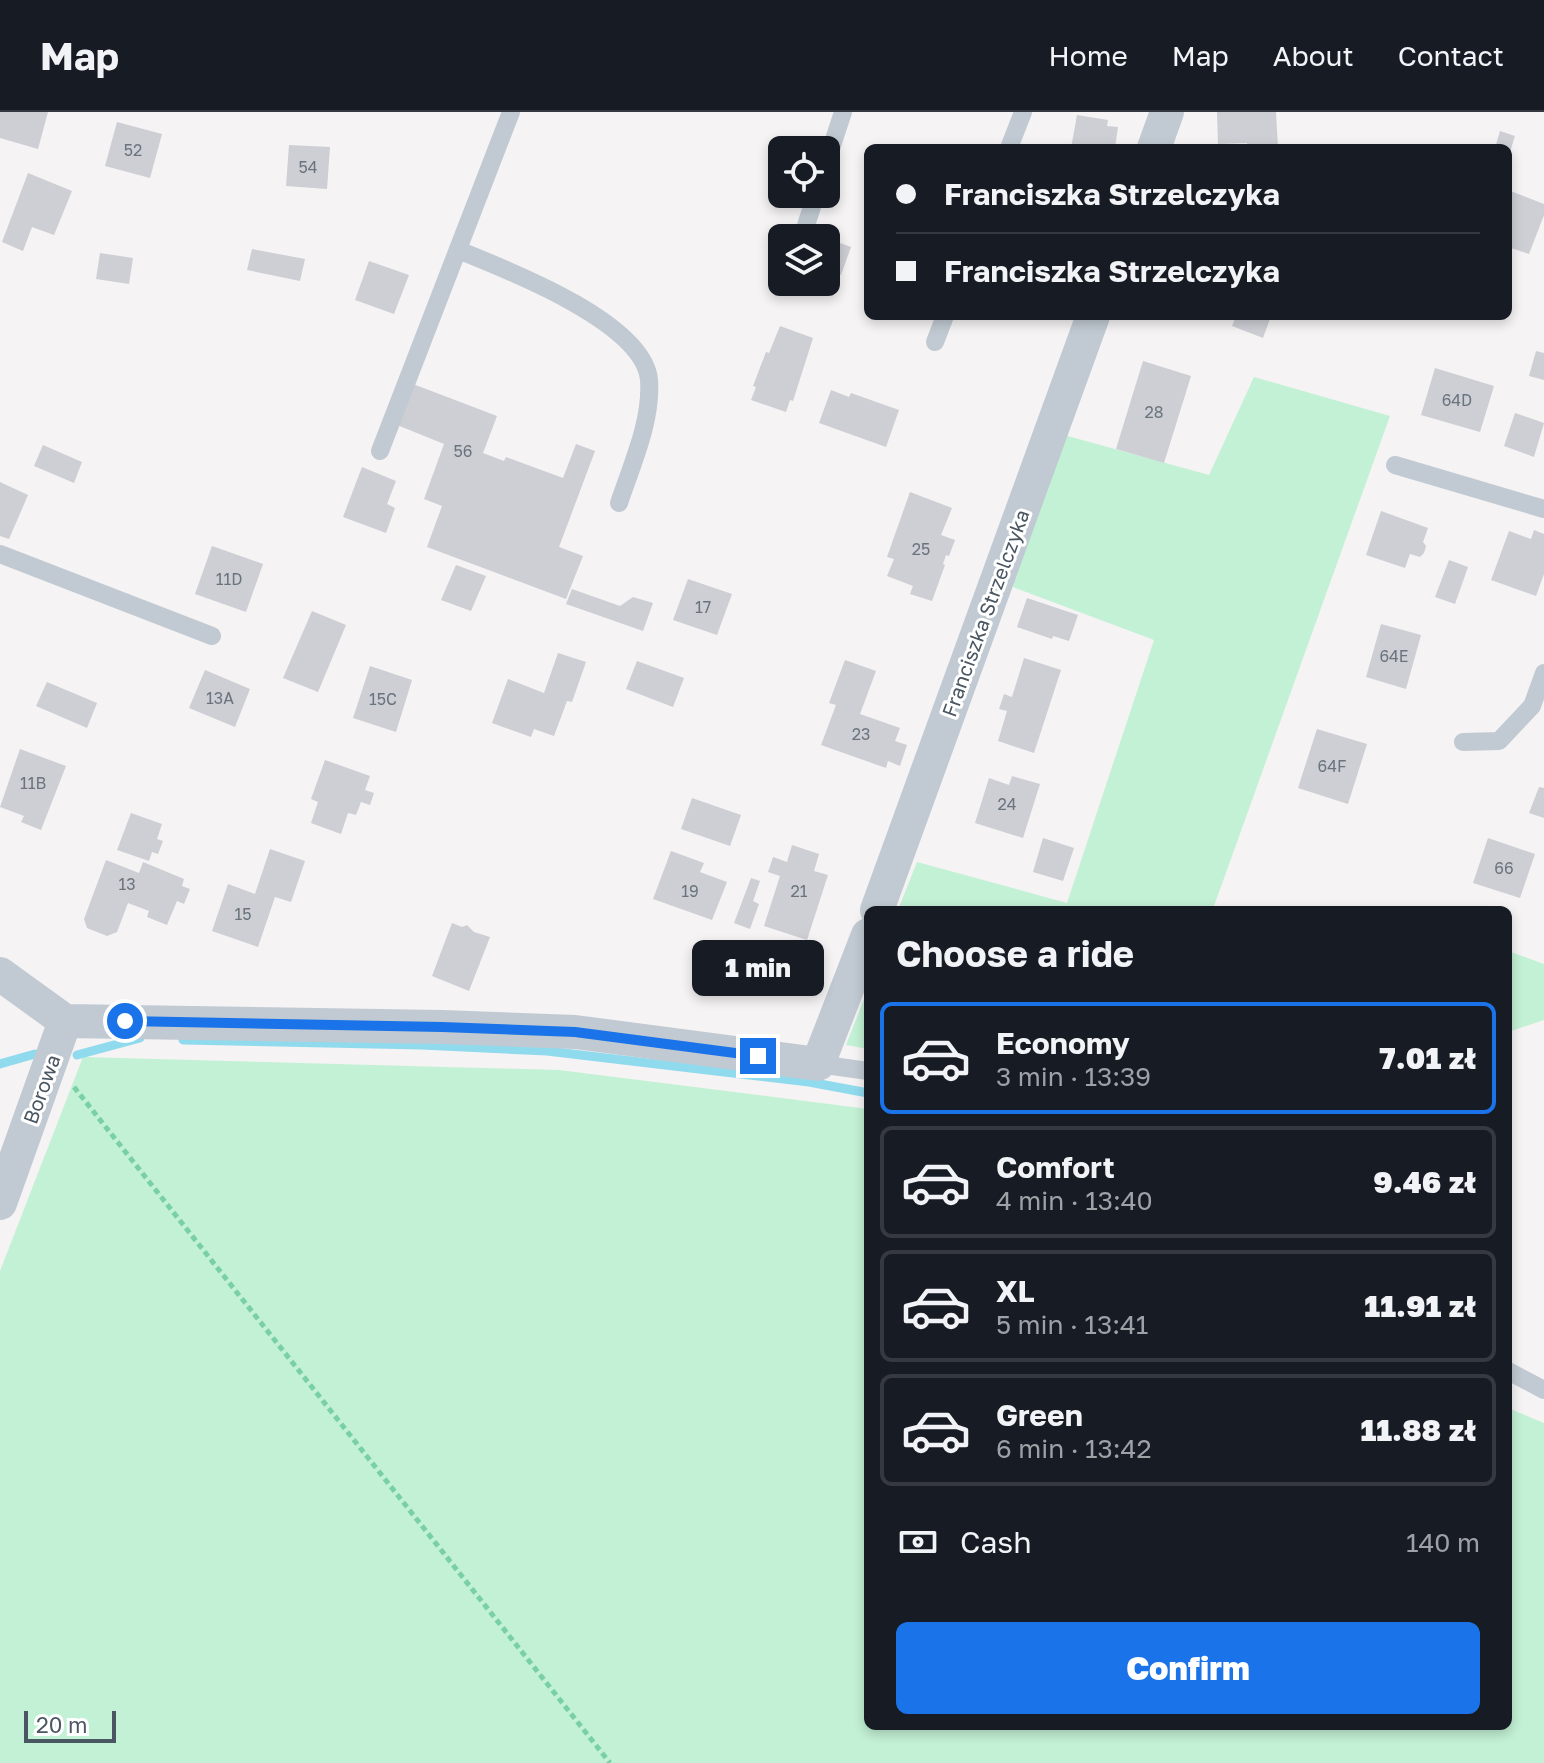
<!DOCTYPE html>
<meta charset="utf-8">
<style>
body{margin:0;font-family:"Golos Text",sans-serif;background:#20242c;color:#f1f3f6;height:100vh;display:flex;flex-direction:column;font-size:30px;white-space:nowrap}
*{box-sizing:border-box;margin:0}
p{font-size:26px;color:#9ea1a6}
.icon{flex:none;width:44px;height:44px;fill:none;stroke:currentColor;stroke-width:2;stroke-linecap:round;stroke-linejoin:round}
.map{position:relative;flex:1;overflow:hidden}
.panel{position:absolute;left:864px;top:794px;width:648px;height:824px;display:flex;flex-direction:column;background:#171b24;border-radius:12px;box-shadow:0 4px 12px #0003}
.panel>*{flex:none}
.banner{position:absolute;left:864px;top:32px;width:648px;height:176px;border-radius:12px;box-shadow:0 4px 12px #0003;display:grid;align-content:center;height:176px;padding:0 32px;background:#171b24}
.buttons{position:absolute;left:768px;top:24px;display:grid;gap:16px}
.buttons a{display:grid;place-items:center;width:72px;height:72px;border-radius:12px;background:#171b24;box-shadow:0 4px 12px #0003;font-size:40px}
.scale{position:absolute;left:24px;bottom:20px;width:92px;box-sizing:border-box;padding-left:8px;border:4px solid #4a5661;border-top:0;font-size:22px;line-height:28px;white-space:nowrap;color:#4a5661;-webkit-text-stroke:6px #fff;paint-order:stroke}
.end{position:absolute;width:36px;height:36px;margin:-18px;border:10px solid #1a73e8;background:#fff;box-shadow:0 0 0 4px #fff}
.from{border-radius:50%}
.bubble{position:absolute;height:56px;border-radius:12px;background:#171b24;box-shadow:0 4px 12px #0003;font-size:26px;font-weight:800;line-height:56px;text-align:center}
.banner b{display:flex;align-items:center;gap:28px;height:76px;font-size:30px}
.banner b+b{border-top:2px solid #363941}
.banner i{width:20px;height:20px;background:#f1f3f6}
ul{padding:0;list-style:none}
li{display:flex;align-items:center;gap:24px;height:112px;margin:0 16px 12px;padding:0 16px;border:4px solid #363941;border-radius:12px}
li div{flex:1}
li b{display:block;font-size:30px}
li em{font-style:normal;font-weight:800}
li.selected{border-color:#1a73e8}
li>.icon{width:72px;height:72px;stroke-width:1.5}
h2{padding:0 32px;font-size:36px;line-height:96px}
.pay{display:flex;align-items:center;gap:20px;height:88px;padding:0 32px;font-size:30px}
.pay p{margin-inline-start:auto}
.button{display:flex;gap:16px;margin-top:auto;padding:16px 32px}
.button a{flex:1;height:92px;border-radius:12px;background:#1a73e8;color:#fff;font-size:32px;font-weight:800;line-height:92px;text-align:center}
header{display:flex;align-items:center;gap:48px;box-sizing:border-box;height:112px;padding:0 40px;background:#171b24;border-bottom:2px solid #363941}
header strong{font-size:38px}
nav{display:flex;gap:44px;margin-inline-start:auto;font-size:28px}
.map>svg:first-child{display:block}
.green{fill:#c3f1d5}
.lines{fill:none;stroke-linecap:round;stroke-linejoin:round}
.stream{stroke:#90daee;stroke-width:9}
.building{fill:#cdcfd5}
.path{stroke:#7ad0a6;stroke-width:5;stroke-dasharray:6 4;stroke-linecap:butt}
.lane{stroke:#c1cad2;stroke-width:18}
.street{stroke:#c1cad2;stroke-width:34}
.route{stroke:#1a73e8;stroke-width:10}
.labels{text-anchor:middle;dominant-baseline:central;stroke-width:6;stroke-linejoin:round;paint-order:stroke}
.number-label{font-size:16px;fill:#6b747e}
.street-label{font-size:20px;fill:#4a5661;stroke:#fff}
</style>
<header>
<strong>Map</strong>
<nav><a>Home</a><a>Map</a><a>About</a><a>Contact</a></nav>
</header>
<div class="map">
<svg width="1544" height="1651" viewBox="0 0 1544 1651">
<rect width="100%" height="100%" fill="#f5f3f3"/>
<g class="green">
<polygon points="1254,265 1390,304 1214,794 1227,798 898,798 917,750 1067,791 1154,528 1010,474 1064,323 1209,363"/>
<polygon points="1508,839 1544,852 1544,908 1508,920"/>
<polygon points="868,877 868,937 846,933"/>
<polygon points="83,945 559,958 868,997 868,1614 1508,1614 1508,1296 1544,1311 1544,1651 0,1651 0,1159"/>
</g>
<g class="lines">
<g class="stream">
<polyline points="183,928 422,933 547,939 809,970 868,981"/>
<polyline points="77,943 140,926"/>
<polyline points="0,952 35,942"/>
</g>
</g>
<g class="building">
<polygon points="0,0 48,0 38,37 0,26"/>
<polygon points="1217,0 1276,0 1278,36 1248,36 1247,31 1218,32"/>
<polygon points="1077,3 1108,8 1107,14 1118,15 1115,36 1071,36"/>
<polygon points="117,10 162,22 150,66 105,54"/>
<polygon points="1500,19 1515,24 1509,43 1508,36 1495,36"/>
<polygon points="289,33 330,35 327,77 286,74"/>
<polygon points="28,61 72,79 54,123 32,115 23,139 2,130"/>
<polygon points="1508,78 1544,92 1544,103 1529,142 1508,135"/>
<polygon points="826,126 851,135 841,163 826,158"/>
<polygon points="252,137 305,147 300,169 247,158"/>
<polygon points="100,141 133,146 129,172 96,167"/>
<polygon points="369,149 409,163 394,202 355,188"/>
<polygon points="1236,204 1271,204 1263,226 1232,214"/>
<polygon points="780,214 813,226 793,289 790,288 786,300 751,288 756,275 753,274 766,240 769,241"/>
<polygon points="1536,239 1544,241 1544,268 1529,264"/>
<polygon points="1143,249 1191,264 1164,351 1116,337"/>
<polygon points="1435,256 1494,274 1480,320 1421,303"/>
<polygon points="413,272 497,304 483,341 504,349 506,345 563,366 576,332 595,339 559,435 583,444 566,487 427,435 442,394 424,387 444,332 397,313"/>
<polygon points="831,278 849,285 851,281 899,298 886,335 819,311"/>
<polygon points="1515,301 1544,311 1534,345 1504,334"/>
<polygon points="43,333 82,350 74,371 34,354"/>
<polygon points="362,355 396,369 387,392 395,396 386,421 343,405"/>
<polygon points="0,370 28,383 9,427 0,424"/>
<polygon points="910,380 952,396 941,423 955,428 949,444 946,443 943,452 945,453 932,489 910,482 913,474 887,464 894,447 887,445"/>
<polygon points="1381,399 1428,416 1423,430 1426,434 1424,441 1420,445 1410,442 1405,456 1366,443"/>
<polygon points="1534,418 1544,422 1544,462 1536,484 1491,468 1509,419 1531,427"/>
<polygon points="212,434 263,452 246,500 195,482"/>
<polygon points="1449,448 1468,455 1455,492 1435,485"/>
<polygon points="456,453 486,464 471,499 441,488"/>
<polygon points="688,467 732,482 717,523 673,508"/>
<polygon points="572,477 620,494 633,485 653,491 643,519 566,492"/>
<polygon points="1027,486 1078,503 1069,529 1053,524 1052,527 1017,515"/>
<polygon points="312,499 346,513 318,580 283,566"/>
<polygon points="1381,512 1421,523 1406,577 1366,565"/>
<polygon points="558,541 586,550 572,590 567,589 554,624 534,617 531,625 492,611 508,567 544,581"/>
<polygon points="1024,546 1061,558 1034,641 998,629 1007,599 999,597 1004,582 1012,585"/>
<polygon points="845,548 876,559 860,602 900,616 895,629 907,633 900,654 888,649 886,656 821,633 836,593 829,591"/>
<polygon points="637,549 684,566 673,595 626,577"/>
<polygon points="370,554 412,568 396,620 353,606"/>
<polygon points="205,558 250,577 235,615 189,596"/>
<polygon points="47,570 97,591 87,616 36,594"/>
<polygon points="1317,617 1367,632 1348,692 1298,676"/>
<polygon points="20,637 66,654 41,718 21,710 24,704 0,695"/>
<polygon points="325,648 370,664 365,678 374,681 370,693 361,690 356,703 348,701 341,722 311,711 318,690 311,687"/>
<polygon points="1012,664 1040,672 1023,726 975,711 989,666 1009,673"/>
<polygon points="1539,675 1544,676 1544,706 1529,701"/>
<polygon points="692,686 741,703 730,734 681,717"/>
<polygon points="131,701 162,712 157,727 163,729 158,742 152,740 149,749 117,738"/>
<polygon points="1043,726 1074,736 1063,769 1033,760"/>
<polygon points="1488,726 1535,742 1520,786 1473,771"/>
<polygon points="792,733 819,742 814,759 828,763 807,828 764,814 780,764 768,760 773,745 787,750"/>
<polygon points="270,737 305,749 291,790 275,785 258,835 212,819 228,772 255,782"/>
<polygon points="671,739 704,751 700,760 727,770 712,808 653,787"/>
<polygon points="106,748 139,761 143,750 184,767 182,774 190,777 184,792 177,789 167,813 147,805 149,799 128,791 117,820 107,824 87,816 84,807"/>
<polygon points="751,766 760,769 753,789 759,792 750,817 734,811"/>
<polygon points="452,811 462,815 467,813 474,820 490,825 469,879 432,864"/>
</g>
<g class="lines">
<polyline class="path" points="74,975 610,1651"/>
<g class="lane">
<polyline points="1009,36 1023,0"/>
<polyline points="826,52 843,0"/>
<polyline points="802,126 816,82"/>
<path d="M458 138C505 157 644 210 649 268 652 309 632 352 619 391"/>
<polyline points="786,173 787,170"/>
<polyline points="935,230 945,204"/>
<polyline points="380,339 511,0"/>
<polyline points="1395,353 1544,397"/>
<polyline points="0,442 212,524"/>
<polyline points="1463,630 1499,629 1532,594 1544,561"/>
<polyline points="818,952 868,959"/>
<polyline points="1508,1259 1544,1278"/>
</g>
<g class="street">
<polyline points="1154,36 1167,0"/>
<polyline points="877,798 1093,204"/>
<polyline points="0,862 65,909 442,915 575,920 818,952 868,823"/>
<polyline points="0,1091 65,909"/>
</g>
</g>
<g class="lines">
<polyline class="route" points="125,909 442,915 575,920 758,944"/>
</g>
<g class="labels">
<g class="number-label">
<text x="133" y="38">52</text>
<text x="308" y="55">54</text>
<text x="1457" y="288">64D</text>
<text x="1154" y="300">28</text>
<text x="463" y="339">56</text>
<text x="921" y="437">25</text>
<text x="229" y="467">11D</text>
<text x="703" y="495">17</text>
<text x="1394" y="544">64E</text>
<text x="220" y="586">13A</text>
<text x="383" y="587">15C</text>
<text x="861" y="622">23</text>
<text x="1332" y="654">64F</text>
<text x="33" y="671">11B</text>
<text x="1007" y="692">24</text>
<text x="1504" y="756">66</text>
<text x="127" y="772">13</text>
<text x="690" y="779">19</text>
<text x="799" y="779">21</text>
<text x="243" y="802">15</text>
</g>
<g class="street-label">
<text transform="translate(985 501) rotate(-70)">Franciszka Strzelczyka</text>
<text transform="translate(41 977) rotate(-70)">Borowa</text>
</g>
</g>
</svg>
<div class="buttons">
<a><svg class="icon" aria-label="locate" viewBox="0 0 24 24"><circle cx="12" cy="12" r="6"/><path d="M12 2v4M12 18v4M2 12h4M18 12h4"/></svg></a>
<a><svg class="icon" aria-label="layers" viewBox="0 0 24 24"><path d="M12 4l9 5-9 5-9-5zM3 14l9 5 9-5"/></svg></a>
</div>
<div class="scale">20 m</div>
<i class="end from" style="left:125px;top:909px"></i>
<i class="end" style="left:758px;top:944px"></i>
<div class="bubble" style="left:692px;top:828px;width:132px">1 min</div>
<div class="banner">
<b><i class="from"></i>Franciszka Strzelczyka</b>
<b><i></i>Franciszka Strzelczyka</b>
</div>
<section class="panel">
<h2>Choose a ride</h2>
<ul>
<li class="selected"><svg class="icon" aria-label="car" viewBox="0 0 24 24"><path d="M5 17H2v-5l4-1 3-4h7l3 4 3 1v5h-3M9 17h6M6 11h13"/><circle cx="7" cy="17" r="2"/><circle cx="17" cy="17" r="2"/></svg><div><b>Economy</b><p>3 min · 13:39</p></div><em>7.01 zł</em></li>
<li><svg class="icon" aria-label="car" viewBox="0 0 24 24"><path d="M5 17H2v-5l4-1 3-4h7l3 4 3 1v5h-3M9 17h6M6 11h13"/><circle cx="7" cy="17" r="2"/><circle cx="17" cy="17" r="2"/></svg><div><b>Comfort</b><p>4 min · 13:40</p></div><em>9.46 zł</em></li>
<li><svg class="icon" aria-label="car" viewBox="0 0 24 24"><path d="M5 17H2v-5l4-1 3-4h7l3 4 3 1v5h-3M9 17h6M6 11h13"/><circle cx="7" cy="17" r="2"/><circle cx="17" cy="17" r="2"/></svg><div><b>XL</b><p>5 min · 13:41</p></div><em>11.91 zł</em></li>
<li><svg class="icon" aria-label="car" viewBox="0 0 24 24"><path d="M5 17H2v-5l4-1 3-4h7l3 4 3 1v5h-3M9 17h6M6 11h13"/><circle cx="7" cy="17" r="2"/><circle cx="17" cy="17" r="2"/></svg><div><b>Green</b><p>6 min · 13:42</p></div><em>11.88 zł</em></li>
</ul>
<div class="pay"><svg class="icon" aria-label="cash" viewBox="0 0 24 24"><path d="M3 7h18v10H3z"/><circle cx="12" cy="12" r="2"/></svg>Cash<p>140 m</p></div>
<div class="button"><a>Confirm</a></div>
</section>
</div>
